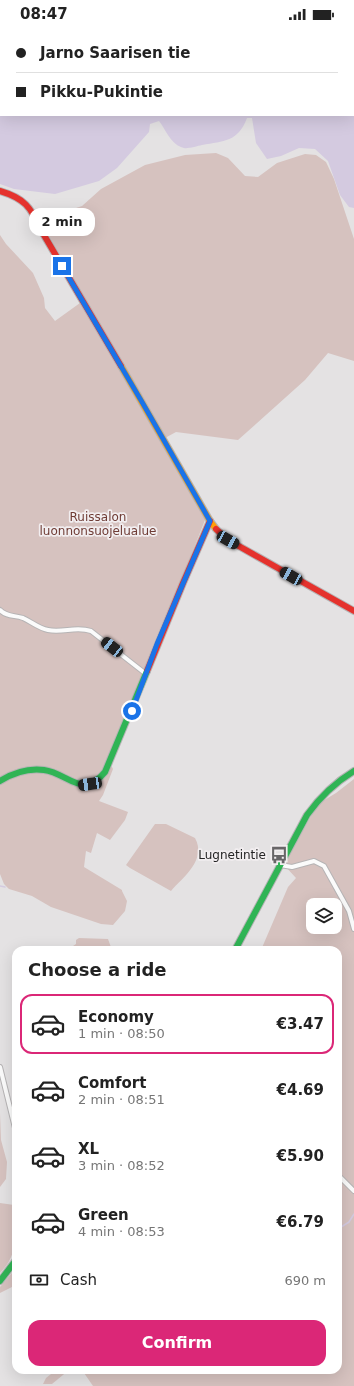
<!DOCTYPE html>
<meta charset="utf-8">
<style>
body{margin:0;font-family:"DejaVu Sans",sans-serif;background:#f2f2f2;color:#222;height:100vh;display:flex;flex-direction:column;font-size:15px;white-space:nowrap}
*{box-sizing:border-box;margin:0}
p{font-size:13px;color:#767676}
.icon{flex:none;width:22px;height:22px;fill:none;stroke:currentColor;stroke-width:2;stroke-linecap:round;stroke-linejoin:round}
.map{position:relative;flex:1;overflow:hidden}
.details{position:absolute;left:12px;top:918px;width:330px;height:428px;display:flex;flex-direction:column;background:#fff;border-radius:12px;box-shadow:0 4px 16px #0002}
.details>*{flex:none}
.guide{position:absolute;left:0px;top:0px;width:354px;height:88px;box-shadow:0 4px 16px #0002;display:grid;align-content:center;height:88px;padding:0 16px;background:#fff}
.fabs{position:absolute;left:306px;top:870px;display:grid;gap:8px}
.fabs a{display:grid;place-items:center;width:36px;height:36px;border-radius:8px;background:#fff;box-shadow:0 4px 16px #0002;font-size:20px}
.end{position:absolute;width:18px;height:18px;margin:-9px;border:5px solid #1a73e8;background:#fff;box-shadow:0 0 0 2px #fff}
.from{border-radius:50%}
.bubble{position:absolute;height:28px;border-radius:12px;background:#fff;box-shadow:0 4px 16px #0002;font-size:13px;font-weight:600;line-height:28px;text-align:center}
.car{position:absolute;width:12px;height:24px;margin:-12px -6px;border-radius:5px;box-shadow:0 0 3px 1px #0007;background:linear-gradient(#222 24%,#8ab4d8 0 40%,#222 0 76%,#8ab4d8 0 86%,#222 0)}
.guide b{display:flex;align-items:center;gap:14px;height:38px;font-size:15px}
.guide b+b{border-top:1px solid #e0e0e0}
.guide i{width:10px;height:10px;background:#222}
ul{padding:0;list-style:none}
li{display:flex;align-items:center;gap:12px;height:60px;margin:0 8px 6px;padding:0 8px;border:2px solid transparent;border-radius:12px}
li div{flex:1}
li b{display:block;font-size:15px}
li em{font-style:normal;font-weight:600}
li.on{border-color:#db2777}
li>.icon{width:36px;height:36px;stroke-width:1.5}
h2{padding:0 16px;font-size:18px;line-height:48px}
.pay{display:flex;align-items:center;gap:10px;height:44px;padding:0 16px;font-size:15px}
.pay p{margin-inline-start:auto}
.action{display:flex;gap:8px;margin-top:auto;padding:8px 16px}
.action a{flex:1;height:46px;border-radius:12px;background:#db2777;color:#fff;font-size:16px;font-weight:600;line-height:46px;text-align:center}
.status{display:flex;justify-content:space-between;align-items:center;height:28px;padding:0 20px;background:#fff;direction:ltr}
.status svg{height:11px;fill:currentColor}
.map>svg:first-child{display:block}
.green{fill:#d6c2bf;fill-rule:evenodd}
.water{fill:#d4cae0;fill-rule:evenodd}
.lines{fill:none;stroke-linecap:round;stroke-linejoin:round}
.stream{stroke:#d4cae0;stroke-width:1.5}
.ferry{stroke:#5d4974;stroke-width:1;stroke-dasharray:5 4;stroke-linecap:butt}
.street-casing{stroke:#b6b4b5;stroke-width:6}
.fast-casing{stroke:#b6b4b5;stroke-width:8}
.slow-casing{stroke:#b6b4b5;stroke-width:8}
.jam-casing{stroke:#b6b4b5;stroke-width:8}
.street{stroke:#fbfbfb;stroke-width:4}
.fast{stroke:#30b455;stroke-width:6}
.slow{stroke:#ff9f0a;stroke-width:6}
.jam{stroke:#e5322d;stroke-width:6}
.route{stroke:#1a73e8;stroke-width:5}
.labels{text-anchor:middle;dominant-baseline:central;stroke-width:3.5;stroke-linejoin:round;paint-order:stroke}
.park-label{font-size:12px;fill:#6f3c35;stroke:#f2eef0}
.poi-label{font-size:12px;fill:#252425;stroke:#f2eef0;text-anchor:end}
</style>
<div class="status"><b>08:47</b><svg viewBox="0 0 49 12"><path d="M0 12V9h3v3zM5 12V6h3v6zM10 12V3h3v9zM15 12V0h3v12zM26 1h20v11H26zM47 4h2v5h-2z"/></svg></div>
<div class="map">
<svg width="354" height="1358" viewBox="0 0 354 1358">
<rect width="100%" height="100%" fill="#e4e2e3"/>
<g class="green">
<polygon points="216,125 228,130 245,148 258,149 277,135 305,126 316,127 326,134 334,151 354,211 354,333 328,325 305,352 238,412 176,404 165,410 40,192 82,178 101,161 145,137 185,127"/>
<polygon points="0,207 6,216 33,245 44,270 45,280 55,293 80,275 204,484 205,492 108,737 112,739 113,741 103,767 99,773 128,784 125,792 110,812 97,805 91,825 86,823 84,839 122,862 122,863 127,873 125,883 113,897 101,896 51,879 32,868 9,861 4,856 0,846"/>
<path d="M354 751V1358H93L82 1342H338V922H261L288 859 296 850 284 837 316 779 321 774 336 765ZM313 877H335V899H313Z"/>
<path d="M155 796H166L195 810C207 832 183 849 171 863L130 840 126 837Z"/>
<polygon points="79,910 108,911 112,922 67,922 76,916 76,912"/>
<polygon points="0,1085 1,1112 7,1134 6,1151 0,1159"/>
<path d="M0 1175 14 1177C16 1204 20 1224 0 1245Z"/>
<polygon points="16,1240 16,1257 0,1265 0,1259"/>
<polygon points="56,1342 69,1342 52,1356 43,1356 46,1350"/>
</g>
<path class="water" d="M0 0H354V180L349 179 340 167 328 133 315 121 299 120 281 128 267 131 256 115 252 90H247C238 114 224 113 202 117 197 118 188 121 184 120 171 117 166 102 159 93L150 96 149 104 117 140 99 153 55 166 14 161 0 156ZM1 1H353V87H1Z"/>
<g class="lines">
<g class="stream">
<polyline points="0,858 5,859"/>
<polyline points="338,1201 349,1194 354,1186"/>
</g>
<g class="ferry">
<polyline points="90,1 91,0"/>
<polyline points="125,1 127,0"/>
<polyline points="0,54 1,53"/>
<polyline points="0,72 1,72"/>
</g>
<g class="street-casing">
<g id="street">
<path d="M0 582C7 589 14 587 23 590 32 594 38 600 48 602 63 605 76 598 91 603L146 646"/>
<polyline points="280,837 292,839 314,833 324,838 349,883 354,901"/>
<polyline points="0,1039 16,1104"/>
<polyline points="338,1147 354,1163"/>
</g>
</g>
<g class="fast-casing">
<g id="fast">
<path d="M0 753C13 745 29 740 44 742 68 745 82 772 105 744L147 643"/>
<path d="M235 922 307 787C320 769 334 755 354 743"/>
<polyline points="0,1253 16,1232"/>
</g>
</g>
<g class="slow-casing">
<polyline id="slow" points="121,338 210,493 216,501"/>
</g>
<g class="jam-casing">
<g id="jam">
<path d="M0 163C24 170 31 179 41 202L121 338"/>
<polyline points="216,501 228,512 354,583"/>
<polyline points="147,643 183,555 210,493"/>
</g>
</g>
<use href="#street" class="street"/>
<use href="#fast" class="fast"/>
<use href="#slow" class="slow"/>
<use href="#jam" class="jam"/>
</g>
<g class="lines">
<polyline class="route" points="62,238 142,374 210,493 157,616 132,683"/>
</g>
<defs>
<g id="bus-bare" transform="scale(1.38)"><path d="M-5-6H5V4H4V6H2V4H-2V6H-4V4H-5ZM-3.5-4V0h7V-4ZM-3.5 1.2v1.5H-2V1.2ZM2 1.2v1.5H3.5V1.2Z" fill="#686668" stroke="#f2eef0" stroke-width="2.5" paint-order="stroke"/></g>
</defs>
<g fill-rule="evenodd">
<use href="#bus-bare" x="279" y="827"/>
</g>
<g class="labels">
<g class="park-label">
<text x="98" y="489">Ruissalon<tspan x="98" dy="14">luonnonsuojelualue</tspan></text>
</g>
<g class="poi-label">
<text x="266" y="827">Lugnetintie</text>
</g>
</g>
</svg>
<div class="fabs">
<a><svg class="icon" aria-label="layers" viewBox="0 0 24 24"><path d="M12 4l9 5-9 5-9-5zM3 14l9 5 9-5"/></svg></a>
</div>
<i class="end from" style="left:132px;top:683px"></i>
<i class="end" style="left:62px;top:238px"></i>
<div class="bubble" style="left:29px;top:180px;width:66px">2 min</div>
<i class="car" style="left:228px;top:512px;rotate:119deg"></i>
<i class="car" style="left:291px;top:548px;rotate:299deg"></i>
<i class="car" style="left:112px;top:619px;rotate:308deg"></i>
<i class="car" style="left:90px;top:756px;rotate:262deg"></i>
<div class="guide">
<b><i class="from"></i>Jarno Saarisen tie</b>
<b><i></i>Pikku-Pukintie</b>
</div>
<section class="details">
<h2>Choose a ride</h2>
<ul>
<li class="on"><svg class="icon" aria-label="car" viewBox="0 0 24 24"><path d="M5 17H2v-5l4-1 3-4h7l3 4 3 1v5h-3M9 17h6M6 11h13"/><circle cx="7" cy="17" r="2"/><circle cx="17" cy="17" r="2"/></svg><div><b>Economy</b><p>1 min · 08:50</p></div><em>€3.47</em></li>
<li><svg class="icon" aria-label="car" viewBox="0 0 24 24"><path d="M5 17H2v-5l4-1 3-4h7l3 4 3 1v5h-3M9 17h6M6 11h13"/><circle cx="7" cy="17" r="2"/><circle cx="17" cy="17" r="2"/></svg><div><b>Comfort</b><p>2 min · 08:51</p></div><em>€4.69</em></li>
<li><svg class="icon" aria-label="car" viewBox="0 0 24 24"><path d="M5 17H2v-5l4-1 3-4h7l3 4 3 1v5h-3M9 17h6M6 11h13"/><circle cx="7" cy="17" r="2"/><circle cx="17" cy="17" r="2"/></svg><div><b>XL</b><p>3 min · 08:52</p></div><em>€5.90</em></li>
<li><svg class="icon" aria-label="car" viewBox="0 0 24 24"><path d="M5 17H2v-5l4-1 3-4h7l3 4 3 1v5h-3M9 17h6M6 11h13"/><circle cx="7" cy="17" r="2"/><circle cx="17" cy="17" r="2"/></svg><div><b>Green</b><p>4 min · 08:53</p></div><em>€6.79</em></li>
</ul>
<div class="pay"><svg class="icon" aria-label="cash" viewBox="0 0 24 24"><path d="M3 7h18v10H3z"/><circle cx="12" cy="12" r="2"/></svg>Cash<p>690 m</p></div>
<div class="action"><a>Confirm</a></div>
</section>
</div>
